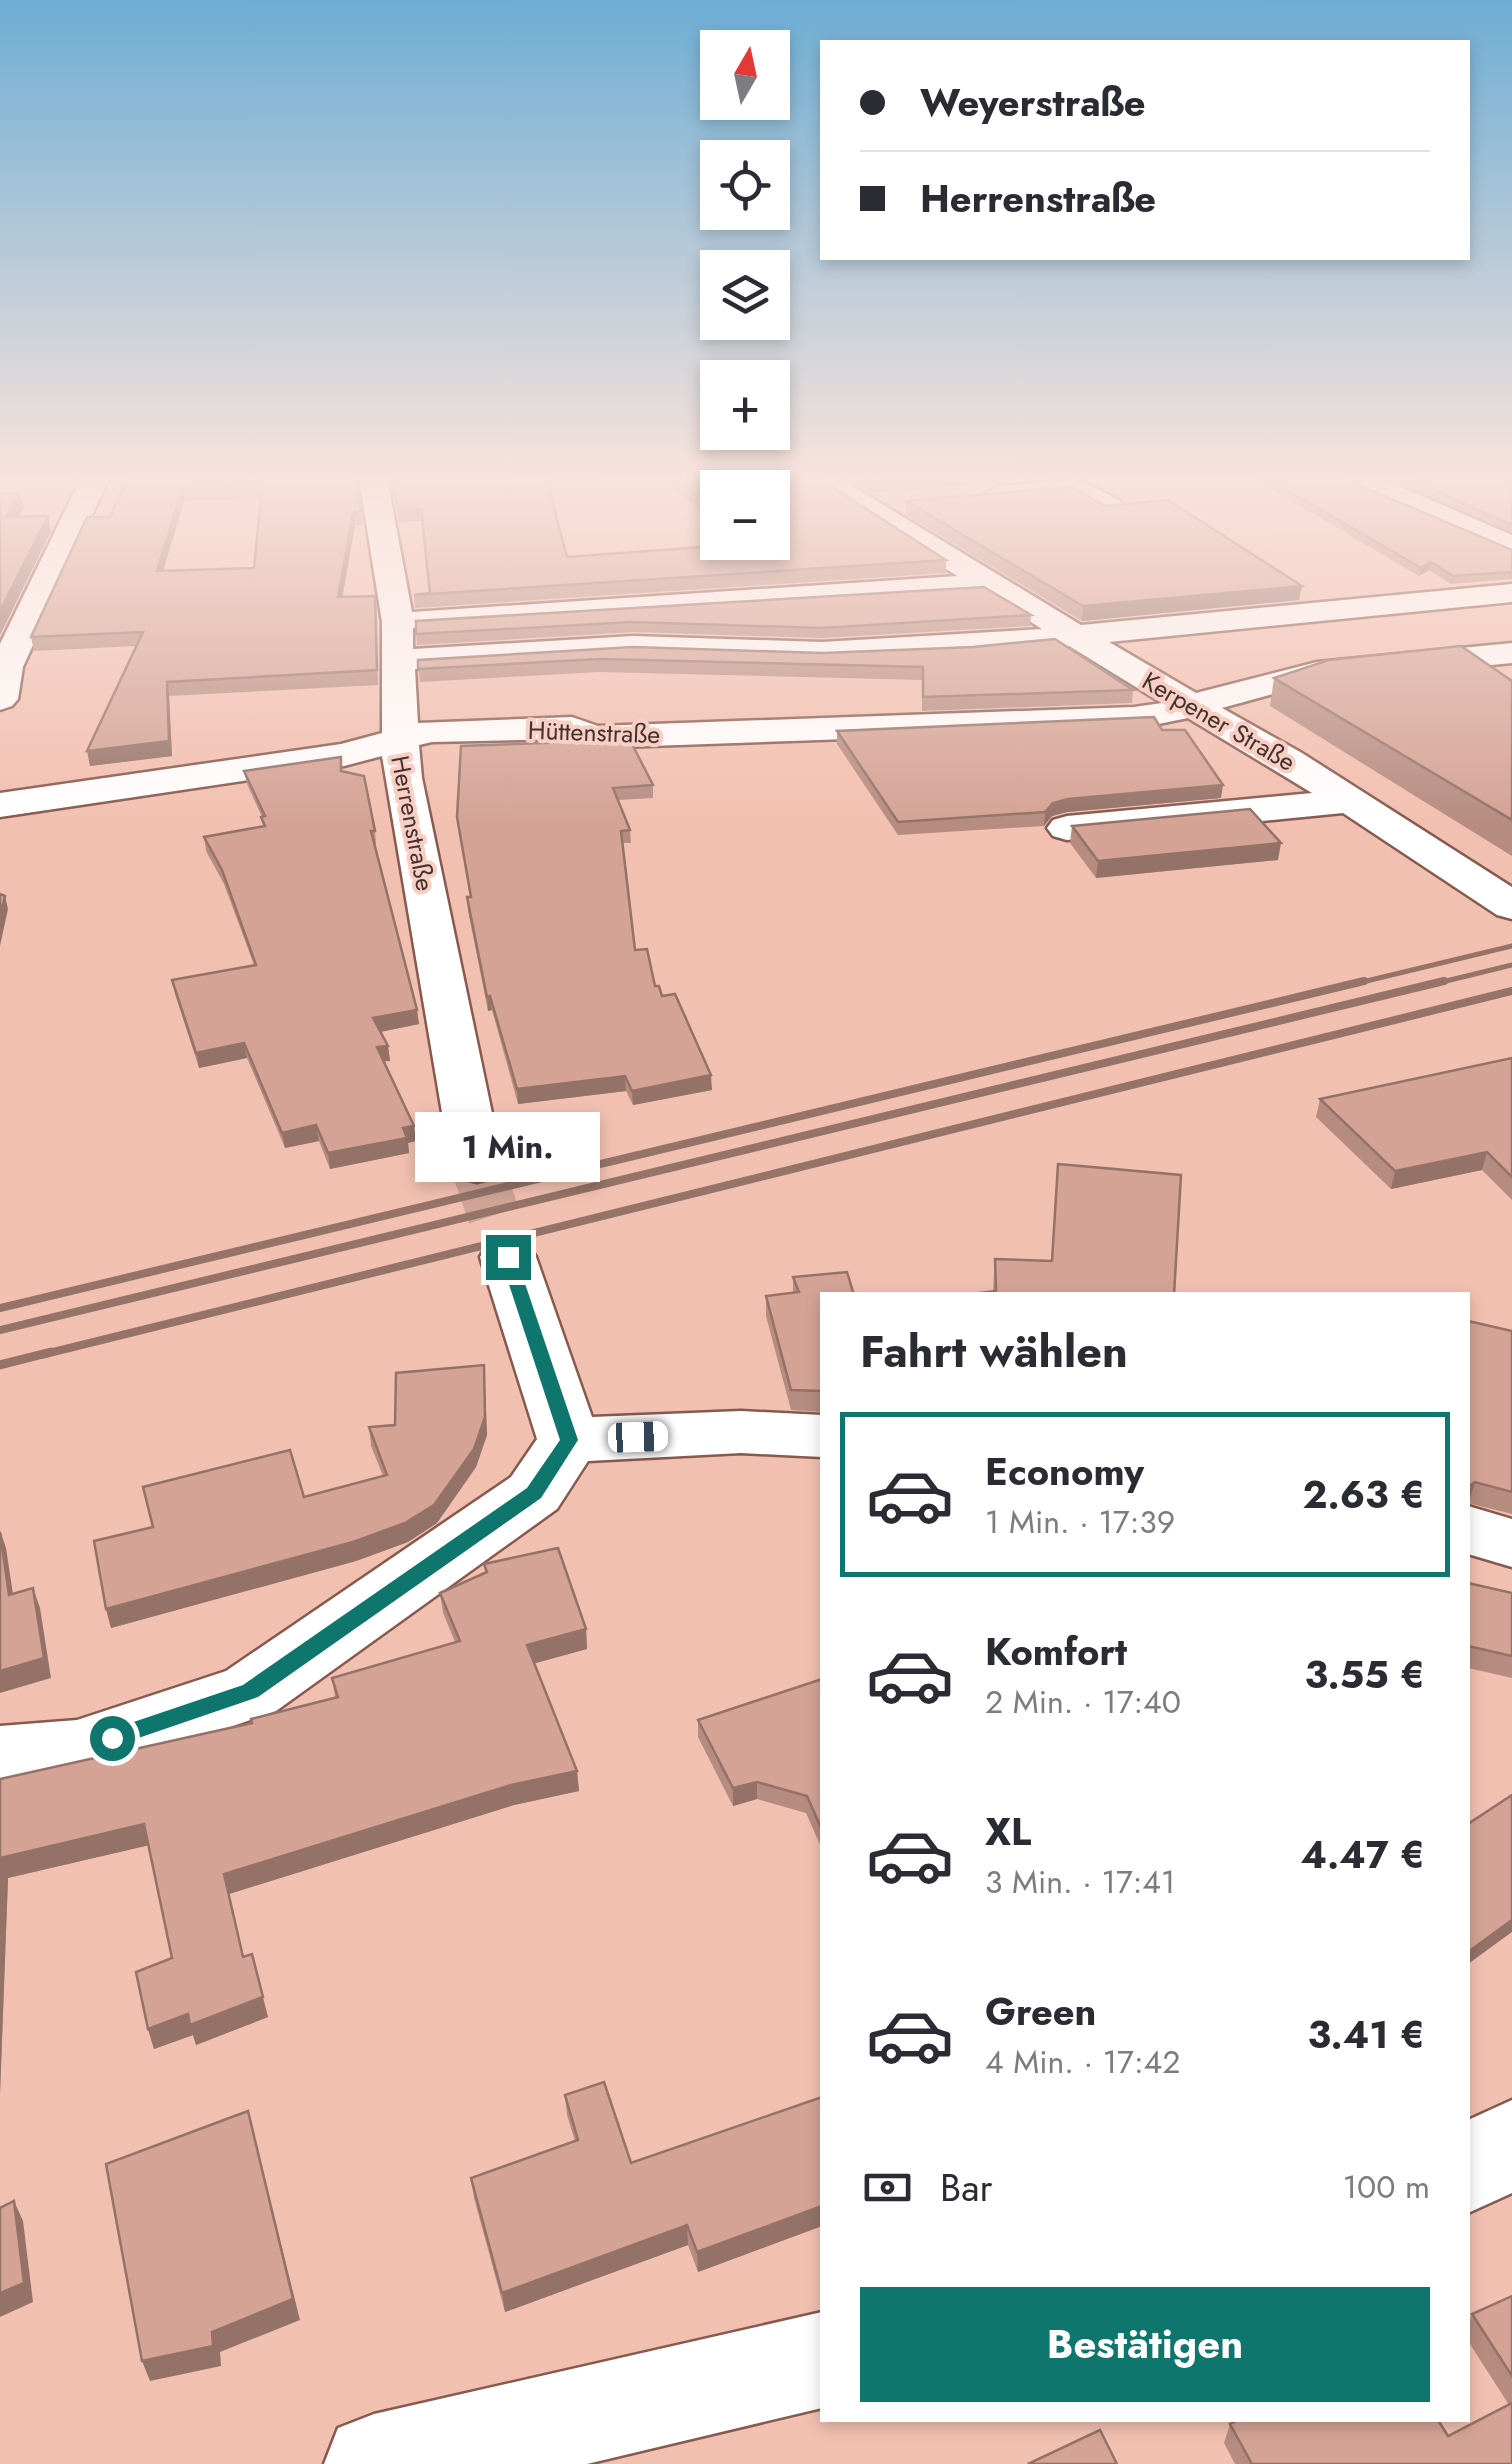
<!DOCTYPE html>
<html lang="de">
<meta charset="utf-8">
<style>
body{margin:0;font-family:Jost,sans-serif;background:#f7f7f7;color:#2b2b33;height:100vh;display:flex;flex-direction:column;font-size:38px;white-space:nowrap}
*{box-sizing:border-box;margin:0}
p{font-size:32px;color:#7c7c81}
.icon{flex:none;width:55px;height:55px;fill:none;stroke:currentColor;stroke-width:2;stroke-linecap:round;stroke-linejoin:round}
.map{position:relative;flex:1;overflow:hidden}
.drawer{position:absolute;left:820px;top:1292px;width:650px;height:1130px;display:flex;flex-direction:column;background:#fff;border-radius:0px;box-shadow:0 5px 15px #0003}
.drawer>*{flex:none}
.hud{position:absolute;left:820px;top:40px;width:650px;height:220px;border-radius:0px;box-shadow:0 5px 15px #0003;display:grid;align-content:center;height:220px;padding:0 40px;background:#fff}
.needle{width:65px;rotate:9deg}
.controls{position:absolute;left:700px;top:30px;display:grid;gap:20px}
.controls a{display:grid;place-items:center;width:90px;height:90px;border-radius:0px;background:#fff;box-shadow:0 5px 15px #0003;font-size:50px}
.end{position:absolute;width:45px;height:45px;margin:-22px;border:12px solid #0f766e;background:#fff;box-shadow:0 0 0 5px #fff}
.from{border-radius:50%}
.bubble{position:absolute;height:70px;border-radius:0px;background:#fff;box-shadow:0 5px 15px #0003;font-size:32px;font-weight:700;line-height:70px;text-align:center}
.car{position:absolute;width:30px;height:60px;margin:-30px -15px;border-radius:12px;box-shadow:0 0 8px 2px #0007;background:linear-gradient(#fff 24%,#345 0 40%,#fff 0 76%,#345 0 86%,#fff 0)}
.hud b{display:flex;align-items:center;gap:35px;height:95px;font-size:38px}
.hud b+b{border-top:2px solid #e1e1e2}
.hud i{width:25px;height:25px;background:#2b2b33}
ul{padding:0;list-style:none}
li{display:flex;align-items:center;gap:30px;height:165px;margin:0 20px 15px;padding:0 20px;border:5px solid transparent;border-radius:0px}
li div{flex:1}
li b{display:block;font-size:38px}
li em{font-style:normal;font-weight:700}
li.selected{border-color:#0f766e}
li>.icon{width:90px;height:90px;stroke-width:1.5}
h2{padding:0 40px;font-size:45px;line-height:120px}
.pay{display:flex;align-items:center;gap:25px;height:110px;padding:0 40px;font-size:38px}
.pay p{margin-inline-start:auto}
.cta{display:flex;gap:20px;margin-top:auto;padding:20px 40px}
.cta a{flex:1;height:115px;border-radius:0px;background:#0f766e;color:#fff;font-size:40px;font-weight:700;line-height:115px;text-align:center}
.map>svg:first-child{display:block}
.lines{fill:none;stroke-linecap:round;stroke-linejoin:round}
.minor-tunnel{stroke:#cfa396;stroke-width:52;stroke-dasharray:52 26;stroke-linecap:butt}
.minor-casing{stroke:#865a4e;stroke-width:5}
.minor{fill:#fff;fill-rule:evenodd}
.rail-far2{stroke:#957369;stroke-width:5}
.rail-far1{stroke:#957369;stroke-width:8}
.rail{stroke:#957369;stroke-width:9}
.wall{fill:#b68c80;fill-rule:evenodd}
.shaded-wall{fill:#947268}
.building{fill:#d4a395;stroke:#947268;stroke-width:2.5;fill-rule:evenodd}
.route{fill:#0f766e}
.labels{text-anchor:middle;dominant-baseline:central;stroke-width:8;stroke-linejoin:round;paint-order:stroke}
.far-street-label{font-size:25px;fill:#45312c;stroke:#f8cfc4}
</style>
<div class="map">
<svg width="1512" height="2464" viewBox="0 0 1512 2464">
<rect width="100%" height="100%" fill="#f2c0b1"/>
<g class="lines">
<polyline class="minor-tunnel" points="477,1166 508,1257"/>
<g class="minor-casing">
<g id="minor">
<polygon points="81,478 109,478 23,667 18,699 12,706 0,710 0,644"/>
<path d="M359 478H387L412 612 957 576 806 478H839L1081 625 1512 584V602L1109 642 1196 693 1317 662 1512 643V663L1317 682 1222 708 1302 753 1512 887V919L1497 915 1343 813 1067 840 1053 836 1047 828 1053 820 1067 816 1312 793 1188 718 1134 729 593 748 567 739 432 742 419 745 422 778 503 1166 496 1177 477 1182 458 1177 451 1166 382 756 344 766 0 817V793L341 744 382 733V622ZM984 593 1042 629 822 642 633 636 413 649V628ZM1069 646 1162 703 1134 707 598 726 572 717 418 723 415 669 633 656 822 662 972 656Z"/>
<polygon points="1343,478 1380,478 1512,535 1512,555 1347,484"/>
<polygon points="1077,479 1119,500 1123,506 1109,514 1072,496 998,502 984,494 998,486"/>
<polygon points="508,1240 528,1245 536,1257 592,1417 741,1411 822,1415 822,1457 741,1453 588,1461 557,1509 276,1711 77,1780 0,1786 0,1726 77,1720 226,1671 511,1477 537,1439 480,1257 488,1245"/>
<polygon points="1468,1506 1512,1519 1512,1567 1468,1554"/>
<polygon points="1512,2100 1512,2193 1468,2213 1468,2120"/>
<polygon points="822,2312 822,2408 587,2464 324,2464 338,2428 374,2414"/>
</g>
</g>
<use href="#minor" class="minor"/>
<g class="rail-far2">
<polyline points="1354,984 1512,946"/>
<polyline points="1434,984 1512,965"/>
</g>
<g class="rail-far1">
<polyline points="0,1308 1364,981"/>
<polyline points="0,1330 1444,981"/>
<polyline points="41,1355 1512,991"/>
</g>
<polyline class="rail" points="0,1365 51,1352"/>
</g>
<g class="wall">
<path d="M128 478H356L363 525H355L342 597 376 609 378 685 169 696 172 756 90 766 136 646 34 651 31 637 110 517ZM261 498 254 568 163 571 184 501Z"/>
<polygon points="390,478 616,478 548,483 567,557 749,545 746,542 772,542 718,488 718,522 658,478 818,478 946,560 946,573 415,608 414,595 430,593 422,521 399,522"/>
<polygon points="845,478 1045,478 871,493"/>
<polygon points="1253,478 1346,478 1347,480 1512,550 1512,579 1451,584 1429,570 1419,576"/>
<polygon points="1389,478 1512,478 1512,533"/>
<polygon points="906,501 1105,506 1299,600 1082,621 906,515"/>
<polygon points="1031,615 1030,626 822,638 633,632 417,645 416,634 416,621"/>
<polygon points="822,653 1133,690 1132,703 922,711 922,680 600,672 420,682 418,660"/>
<polygon points="1274,678 1512,681 1512,856 1270,706"/>
<polygon points="1162,730 1221,798 1067,812 1052,816 1044,826 898,835 837,744 837,731"/>
<polygon points="461,746 653,785 653,798 618,800 630,830 631,843 622,843 635,950 662,996 712,1090 633,1105 626,1091 518,1104 492,1010 488,1011 468,911 467,897 470,897 457,817"/>
<polygon points="244,771 343,772 375,831 376,844 375,844 417,1010 419,1024 380,1032 388,1046 390,1061 384,1061 416,1141 408,1143 409,1153 330,1169 319,1141 285,1148 247,1058 199,1068 175,994 172,980 254,965 224,884 206,851 204,837 263,826 262,817 247,784"/>
<polygon points="1072,826 1278,860 1096,878 1070,843"/>
<polygon points="1512,1058 1512,1200 1482,1170 1391,1189 1316,1117 1320,1099"/>
<polygon points="1058,1164 1174,1295 993,1292 995,1259 1051,1261"/>
<polygon points="793,1277 822,1295 822,1412 791,1410 766,1316 766,1296 793,1292"/>
<polygon points="1468,1321 1512,1331 1512,1514 1468,1503"/>
<polygon points="484,1365 487,1435 476,1467 437,1523 408,1542 356,1561 111,1628 106,1609 153,1527 304,1497 383,1476 371,1446 369,1427 395,1425"/>
<polygon points="484,1564 586,1629 587,1649 534,1663 577,1771 579,1791 514,1805 229,1894 244,1957 268,2017 196,2045 193,2035 154,2049 148,2029 172,1958 148,1845 8,1878 0,2094 0,1779 252,1723 335,1697 332,1678 455,1642 443,1613 440,1593 485,1573"/>
<polygon points="1468,1583 1512,1593 1512,1678 1468,1668"/>
<polygon points="822,1679 822,1849 806,1813 757,1799 733,1806 698,1737 698,1720"/>
<polygon points="565,2095 631,2163 822,2097 822,2226 698,2272 688,2245 505,2312 474,2198 471,2178 575,2141 567,2115"/>
<polygon points="1512,2296 1512,2464 1235,2464 1224,2443 1230,2424 1448,2436 1509,2405 1468,2341 1468,2323 1472,2314"/>
</g>
<g class="shaded-wall">
<polygon points="545,478 616,478 545,484"/>
<polygon points="908,478 1045,478 871,493 871,481"/>
<polygon points="182,489 184,501 159,584 157,571"/>
<polygon points="20,493 24,507 9,533 6,517"/>
<polygon points="353,513 355,525 340,611 338,597"/>
<polygon points="48,516 51,531 0,635 0,611"/>
<polygon points="1431,562 1429,570 1419,576 1421,568"/>
<polygon points="1302,586 1299,600 1082,621 1083,606"/>
<polygon points="167,682 169,696 172,756 90,766 87,751"/>
<polygon points="1223,785 1221,798 1067,812 1052,816 1044,826 1045,812 1053,803 1068,799"/>
<polygon points="1281,843 1278,860 1096,878 1098,861"/>
<polygon points="5,896 8,909 0,946 0,917"/>
<polygon points="490,996 492,1010 488,1011 487,997"/>
<polygon points="417,1010 419,1024 375,1033 373,1018"/>
<polygon points="244,1043 247,1058 199,1068 196,1053"/>
<polygon points="388,1046 390,1061 379,1062 377,1047"/>
<polygon points="711,1075 712,1090 633,1105 632,1091"/>
<polygon points="625,1076 626,1091 518,1104 517,1089"/>
<polygon points="316,1125 319,1141 285,1148 282,1133"/>
<polygon points="414,1126 416,1141 408,1143 409,1153 330,1169 328,1153"/>
<polygon points="1487,1152 1482,1170 1391,1189 1395,1171"/>
<polygon points="484,1365 487,1435 476,1467 437,1523 408,1542 356,1561 111,1628 106,1609 353,1542"/>
<polygon points="1475,1482 1469,1502 1468,1503 1468,1496 1471,1485"/>
<polygon points="0,1530 6,1548 16,1614 9,1595"/>
<polygon points="33,1588 40,1608 51,1678 0,1693 0,1671"/>
<polygon points="586,1629 587,1649 529,1665 527,1645"/>
<polygon points="577,1771 579,1791 514,1805 229,1894 248,1977 224,1874 511,1785"/>
<polygon points="757,1782 757,1799 733,1806 733,1788"/>
<polygon points="144,1824 150,1845 8,1878 0,2094 0,1858"/>
<polygon points="1512,1920 1512,1932 1468,1964 1468,1952"/>
<polygon points="252,1954 268,2017 196,2045 193,2035 154,2049 148,2029"/>
<polygon points="248,2111 300,2320 220,2352 221,2366 150,2381 142,2361 212,2332"/>
<polygon points="14,2201 23,2221 33,2302 0,2317 0,2293"/>
<polygon points="822,2206 822,2226 698,2272 697,2252"/>
<polygon points="687,2225 688,2245 505,2312 502,2293"/>
</g>
<g class="building">
<path d="M128 478H356L361 512 353 513 338 597 375 596 377 670 167 682 169 741 87 751 143 632 31 637 87 517H110ZM262 486 254 568 157 571 182 489Z"/>
<polygon points="391,478 546,478 567,557 772,542 772,488 718,488 718,510 674,478 818,478 946,560 414,595 430,593 421,509 398,510"/>
<polygon points="866,478 908,478 871,481"/>
<polygon points="1266,478 1346,478 1347,480 1512,550 1512,572 1453,576 1431,562 1421,568"/>
<polygon points="1407,478 1512,478 1512,525"/>
<polygon points="1072,487 1105,506 1168,500 1302,586 1083,606 906,501"/>
<polygon points="20,493 6,517 48,516 0,611 0,494"/>
<polygon points="984,587 1031,615 822,628 632,622 416,634 416,621"/>
<polygon points="1055,639 1133,690 923,697 923,667 600,659 418,669 418,660 633,647 822,653 973,647"/>
<polygon points="1461,646 1512,681 1512,820 1274,678 1329,660"/>
<polygon points="1154,717 1162,730 1185,730 1223,785 1068,799 1053,803 1045,812 898,822 837,731"/>
<polygon points="630,740 653,785 613,788 630,830 621,831 635,950 647,949 655,986 659,986 662,996 675,994 711,1075 632,1091 625,1076 517,1089 490,996 487,997 467,897 471,897 457,817 461,746"/>
<polygon points="341,757 341,771 364,776 375,831 371,831 417,1010 373,1018 388,1046 377,1047 414,1126 403,1128 407,1138 328,1153 316,1125 282,1133 244,1043 196,1053 172,980 256,965 222,870 204,837 265,826 261,817 265,816 244,771"/>
<polygon points="1250,809 1281,843 1098,861 1072,826"/>
<polygon points="0,894 5,896 0,917"/>
<polygon points="1512,1058 1512,1177 1487,1152 1395,1171 1320,1099"/>
<polygon points="1058,1164 1181,1175 1174,1295 963,1295 996,1291 995,1259 1052,1261"/>
<polygon points="847,1272 854,1295 822,1295 822,1391 791,1390 766,1296 799,1292 793,1277"/>
<polygon points="1468,1321 1512,1331 1512,1492 1475,1482 1471,1485 1468,1484"/>
<polygon points="484,1365 485,1417 474,1449 434,1505 405,1523 353,1542 106,1609 94,1541 153,1527 143,1487 290,1450 304,1497 387,1475 369,1427 395,1425 396,1373"/>
<polygon points="0,1532 9,1595 33,1588 44,1658 0,1671"/>
<polygon points="558,1548 586,1629 527,1645 577,1771 511,1785 224,1874 243,1957 252,1954 263,1997 190,2025 188,2014 148,2029 136,1972 172,1958 144,1824 0,1858 0,1861 0,1779 252,1723 251,1719 338,1697 332,1678 460,1641 440,1593 487,1572 484,1564"/>
<polygon points="1468,1583 1512,1593 1512,1656 1468,1646"/>
<polygon points="822,1679 822,1830 807,1796 757,1782 733,1788 698,1720"/>
<polygon points="1512,1795 1512,1920 1468,1952 1468,1824"/>
<polygon points="604,2082 631,2163 822,2097 822,2206 697,2252 687,2225 502,2293 471,2178 578,2140 565,2095"/>
<polygon points="248,2111 293,2299 212,2332 213,2346 142,2361 106,2164"/>
<polygon points="14,2201 24,2283 0,2293 0,2208"/>
<polygon points="1512,2296 1512,2376 1472,2314"/>
<polygon points="1512,2403 1512,2464 1252,2464 1230,2424 1238,2420 1438,2420 1448,2436"/>
<polygon points="1100,2430 1117,2464 1028,2464"/>
</g>
<linearGradient id="sky" x2="0" y2="1"><stop stop-color="#6dadd4"/><stop offset="0.58" stop-color="#f9e3dc"/><stop offset="1" stop-color="#f9e3dc" stop-opacity="0"/></linearGradient>
<rect width="1512" height="823" fill="url(#sky)"/>
<polygon class="route" points="508,1252 516,1257 578,1440 541,1498 258,1697 112,1747 104,1744 101,1738 104,1732 243,1685 527,1488 560,1440 500,1257"/>
<g class="labels">
<g class="far-street-label">
<text transform="translate(1219 721) rotate(30)">Kerpener Straße</text>
<text transform="translate(594 732) rotate(2)">Hüttenstraße</text>
<text transform="translate(413 823) rotate(79)">Herrenstraße</text>
</g>
</g>
</svg>
<div class="controls">
<a><svg class="needle" viewBox="-14 -14 28 28"><path d="M0-13l5 13h-10z" fill="#e53935"/><path d="M0 13l5-13h-10z" fill="#7c7c81"/></svg></a>
<a><svg class="icon" aria-label="locate" viewBox="0 0 24 24"><circle cx="12" cy="12" r="6"/><path d="M12 2v4M12 18v4M2 12h4M18 12h4"/></svg></a>
<a><svg class="icon" aria-label="layers" viewBox="0 0 24 24"><path d="M12 4l9 5-9 5-9-5zM3 14l9 5 9-5"/></svg></a>
<a>+</a>
<a>−</a>
</div>
<i class="end from" style="left:112px;top:1738px"></i>
<i class="end" style="left:508px;top:1257px"></i>
<div class="bubble" style="left:415px;top:1112px;width:185px">1 Min.</div>
<i class="car" style="left:638px;top:1437px;rotate:88deg"></i>
<div class="hud">
<b><i class="from"></i>Weyerstraße</b>
<b><i></i>Herrenstraße</b>
</div>
<section class="drawer">
<h2>Fahrt wählen</h2>
<ul>
<li class="selected"><svg class="icon" aria-label="car" viewBox="0 0 24 24"><path d="M5 17H2v-5l4-1 3-4h7l3 4 3 1v5h-3M9 17h6M6 11h13"/><circle cx="7" cy="17" r="2"/><circle cx="17" cy="17" r="2"/></svg><div><b>Economy</b><p>1 Min. · 17:39</p></div><em>2.63 €</em></li>
<li><svg class="icon" aria-label="car" viewBox="0 0 24 24"><path d="M5 17H2v-5l4-1 3-4h7l3 4 3 1v5h-3M9 17h6M6 11h13"/><circle cx="7" cy="17" r="2"/><circle cx="17" cy="17" r="2"/></svg><div><b>Komfort</b><p>2 Min. · 17:40</p></div><em>3.55 €</em></li>
<li><svg class="icon" aria-label="car" viewBox="0 0 24 24"><path d="M5 17H2v-5l4-1 3-4h7l3 4 3 1v5h-3M9 17h6M6 11h13"/><circle cx="7" cy="17" r="2"/><circle cx="17" cy="17" r="2"/></svg><div><b>XL</b><p>3 Min. · 17:41</p></div><em>4.47 €</em></li>
<li><svg class="icon" aria-label="car" viewBox="0 0 24 24"><path d="M5 17H2v-5l4-1 3-4h7l3 4 3 1v5h-3M9 17h6M6 11h13"/><circle cx="7" cy="17" r="2"/><circle cx="17" cy="17" r="2"/></svg><div><b>Green</b><p>4 Min. · 17:42</p></div><em>3.41 €</em></li>
</ul>
<div class="pay"><svg class="icon" aria-label="cash" viewBox="0 0 24 24"><path d="M3 7h18v10H3z"/><circle cx="12" cy="12" r="2"/></svg>Bar<p>100 m</p></div>
<div class="cta"><a>Bestätigen</a></div>
</section>
</div>
